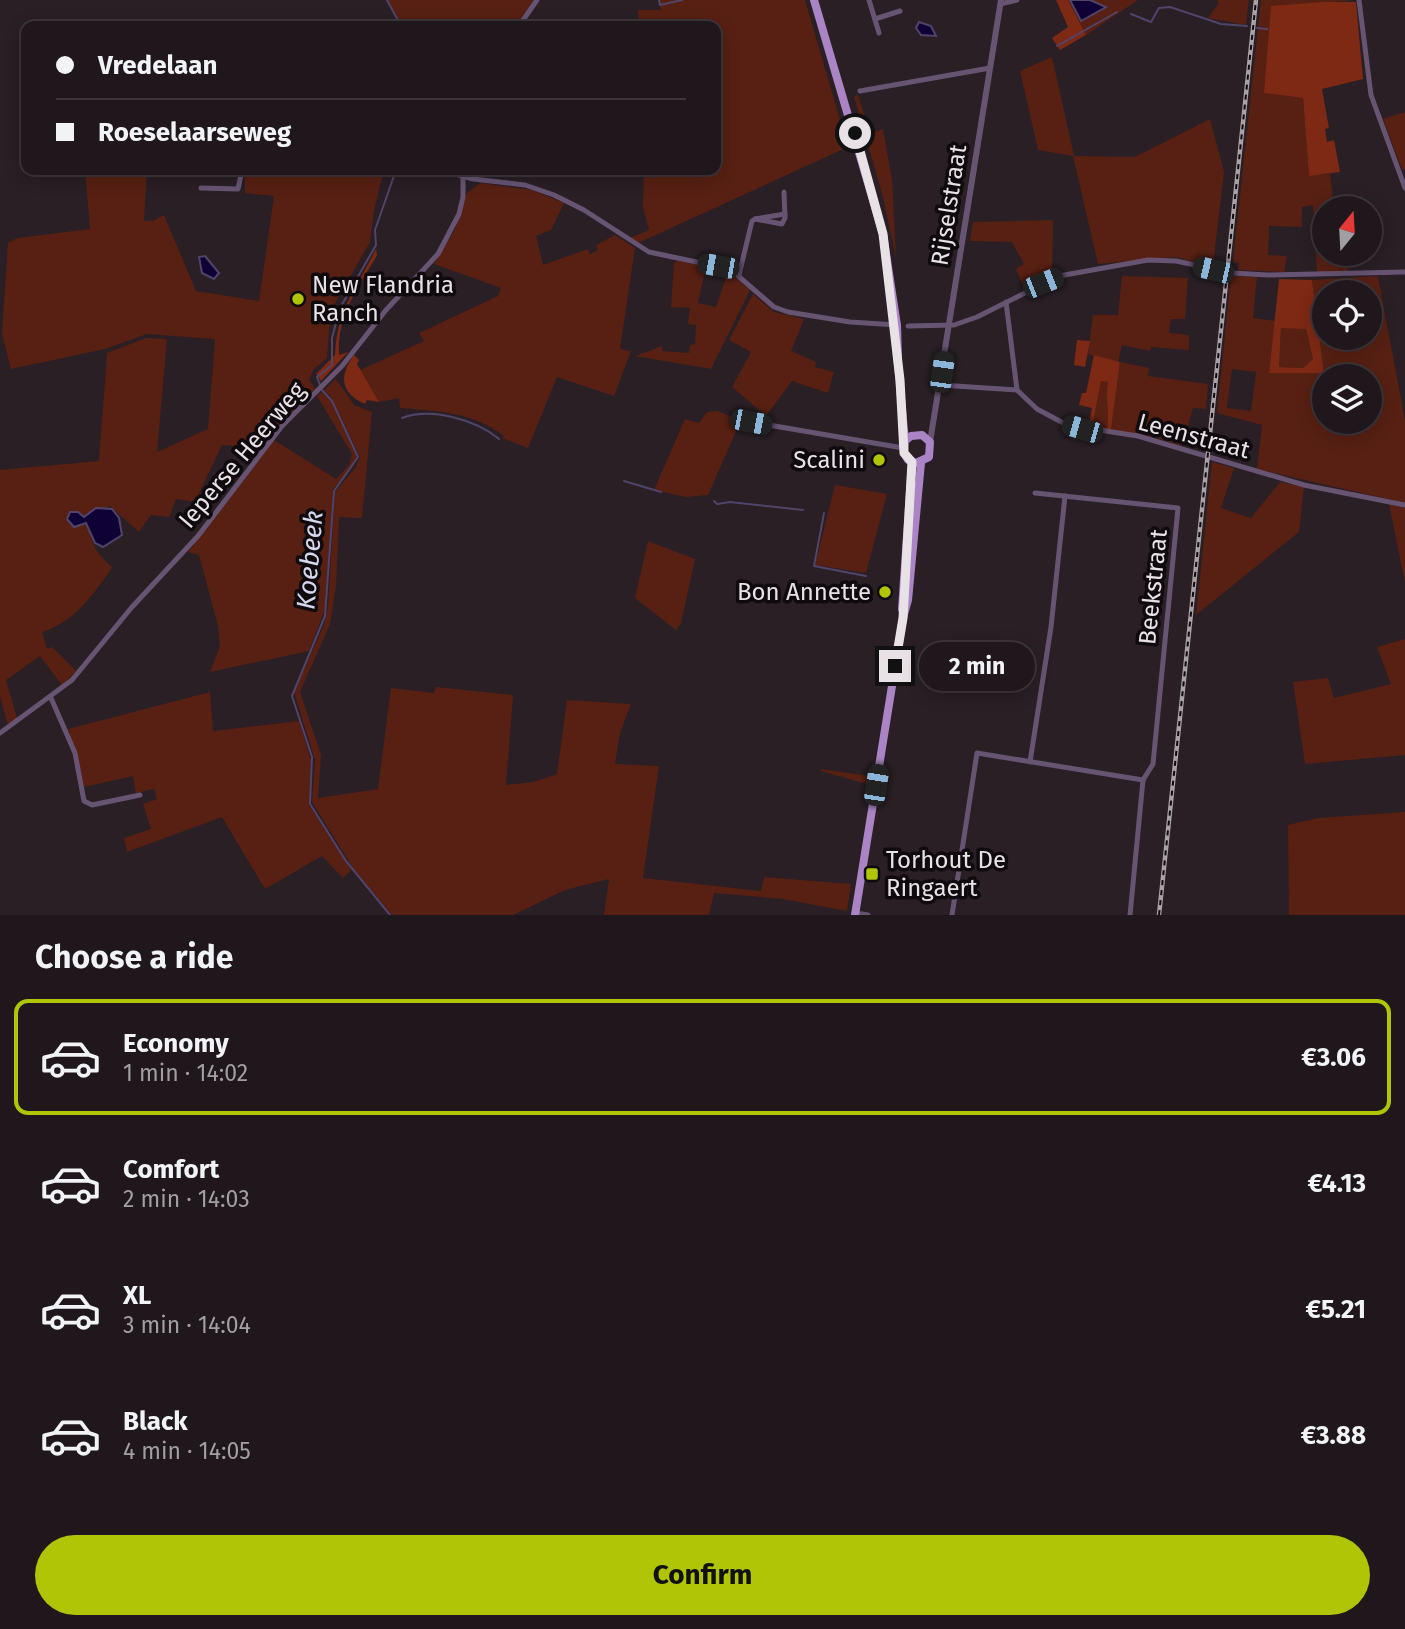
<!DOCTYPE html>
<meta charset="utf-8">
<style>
body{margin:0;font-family:"Fira Sans",sans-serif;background:#2c2429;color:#f1f3f6;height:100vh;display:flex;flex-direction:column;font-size:26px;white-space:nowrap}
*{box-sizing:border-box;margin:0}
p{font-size:23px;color:#a19fa3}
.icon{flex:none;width:38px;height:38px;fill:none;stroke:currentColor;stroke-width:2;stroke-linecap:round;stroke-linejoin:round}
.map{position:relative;height:915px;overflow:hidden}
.sheet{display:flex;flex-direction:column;background:#1f171c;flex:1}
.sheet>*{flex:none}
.banner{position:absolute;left:21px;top:21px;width:700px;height:154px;border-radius:14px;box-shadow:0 4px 18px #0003,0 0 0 2px #3c363b;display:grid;align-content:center;height:154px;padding:0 35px;background:#1f171c}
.needle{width:46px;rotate:18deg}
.buttons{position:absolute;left:1312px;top:196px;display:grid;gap:14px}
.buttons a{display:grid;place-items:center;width:70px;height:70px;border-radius:50%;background:#1f171c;box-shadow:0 4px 18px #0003,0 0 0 2px #3c363b;font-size:35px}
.end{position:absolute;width:32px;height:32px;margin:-16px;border:9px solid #e8e1e6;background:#111;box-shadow:0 0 0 4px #111}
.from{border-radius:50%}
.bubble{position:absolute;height:49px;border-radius:24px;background:#1f171c;box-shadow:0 4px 18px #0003,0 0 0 2px #3c363b;font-size:23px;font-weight:700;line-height:49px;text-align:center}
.car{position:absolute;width:21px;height:42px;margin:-21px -10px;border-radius:9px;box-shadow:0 0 5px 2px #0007;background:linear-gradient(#222 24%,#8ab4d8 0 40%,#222 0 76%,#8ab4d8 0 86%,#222 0)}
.banner b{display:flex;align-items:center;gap:24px;height:66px;font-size:26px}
.banner b+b{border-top:2px solid #3c363b}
.banner i{width:18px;height:18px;background:#f1f3f6}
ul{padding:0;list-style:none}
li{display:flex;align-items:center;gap:21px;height:116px;margin:0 14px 10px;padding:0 21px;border:4px solid transparent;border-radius:14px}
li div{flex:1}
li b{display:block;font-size:26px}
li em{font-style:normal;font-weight:700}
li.active{border-color:#afc506}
li>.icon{width:63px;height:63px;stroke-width:1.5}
h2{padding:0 35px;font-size:32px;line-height:84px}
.primary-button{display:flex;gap:14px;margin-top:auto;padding:14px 35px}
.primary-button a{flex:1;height:80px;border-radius:42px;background:#afc506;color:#111;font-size:28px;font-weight:700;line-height:80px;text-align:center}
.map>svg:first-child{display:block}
.green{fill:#572013;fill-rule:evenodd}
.forest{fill:#7d2914;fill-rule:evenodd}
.water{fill:#0f0136;stroke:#50446b;stroke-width:2}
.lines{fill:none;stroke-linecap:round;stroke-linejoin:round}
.stream{stroke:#50446b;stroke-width:2}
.minor{stroke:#675473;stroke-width:5}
.tertiary{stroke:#675473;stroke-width:6}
.primary{stroke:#ab84c5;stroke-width:8}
.rail-casing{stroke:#a9a1a6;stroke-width:4.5}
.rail{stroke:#0f0a0d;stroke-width:2;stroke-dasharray:5;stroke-linecap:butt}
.route{stroke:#e8e1e6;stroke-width:9}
.poi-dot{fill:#afc506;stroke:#0f0a0d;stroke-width:2.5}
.labels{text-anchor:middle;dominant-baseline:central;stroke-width:7;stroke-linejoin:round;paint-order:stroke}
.street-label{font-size:24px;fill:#e8e1e6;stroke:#0f0a0d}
.poi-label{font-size:24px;fill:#e8e1e6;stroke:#0f0a0d;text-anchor:start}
.water-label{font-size:26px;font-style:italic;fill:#d6d7ed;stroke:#0f0a0d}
</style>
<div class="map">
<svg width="1405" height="915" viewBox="0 0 1405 915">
<rect width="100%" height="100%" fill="#291f25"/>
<g class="green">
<polygon points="387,0 534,0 516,26 401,26"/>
<polygon points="659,0 805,0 848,147 638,243 630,238 649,230 643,207 644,170 716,170 716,26 639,26 638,10 661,10"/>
<polygon points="1068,0 1138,0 1086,35"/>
<polygon points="1217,0 1249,0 1246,25 1208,18 1219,3"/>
<polygon points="1261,0 1355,0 1272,7 1265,93 1303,98 1309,175 1330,174 1334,208 1325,208 1325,254 1347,254 1348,272 1317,273 1313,205 1302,207 1302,227 1269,226 1268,255 1287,256 1284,272 1238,270 1239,263 1233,262"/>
<polygon points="1052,57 1074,156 1135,157 1210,119 1224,172 1213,266 1175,257 1098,264 1073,156 1038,150 1020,71"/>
<polygon points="858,95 870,134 883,129 892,180 896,258 883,197 854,96"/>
<polygon points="1405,112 1405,169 1402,170 1383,119"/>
<path d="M85 170H147L144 221H153L164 215 196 291 259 301 274 196 245 193V170H384L374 210 370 242 335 303 330 318 327 358 314 369 309 379 315 389 258 448 222 445 195 502 176 499 169 517 151 515 139 532 110 506 93 512C86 536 93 551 112 567L110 571C91 597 74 622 42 632L47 649 52 647 76 671 62 685 40 656 6 680 17 718 8 725 0 696V470L99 461 107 353 146 338 167 339 157 452 208 429 215 339 147 334 105 349 11 369 2 334 8 243 17 238 90 229Z"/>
<path d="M480 183 532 190 564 203 551 230 536 236 543 265 588 249 590 254 598 250 596 245 615 235 635 248 620 349 631 351 614 396 557 377 528 448 502 438 504 436C474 412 437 411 400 408L399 398 379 402 360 370 424 341 419 333 498 296 501 288 434 264 454 231 467 193Z"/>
<polygon points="1053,220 1052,274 1024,287 1016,269 1024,264 1012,242 970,241 973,222"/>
<polygon points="677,261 706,266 698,303 716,307 728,272 750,290 711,369 635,356 662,346 662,351 689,353 690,345 695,344 696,325 688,324 690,308 671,307 674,263"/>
<polygon points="1122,276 1188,278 1185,319 1171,319 1169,333 1189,335 1189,350 1151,347 1150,351 1122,345 1118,362 1088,354 1093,315 1118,315"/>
<path d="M1231 276 1257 277 1253 318 1275 321 1269 373 1324 372 1312 280 1378 276 1405 421V503L1257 469 1262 425 1217 413ZM1325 292H1370V338H1325ZM1232 369 1256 372 1251 411 1227 408ZM1325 376H1370V422H1325Z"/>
<polygon points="753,294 774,312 804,319 791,351 816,362 815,367 834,372 828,393 792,381 766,416 732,387 751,352 729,340"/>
<polygon points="1281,328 1306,328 1313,359 1303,368 1279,367"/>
<polygon points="1120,362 1149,368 1148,376 1208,384 1206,409 1193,408 1182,446 1151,436 1111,430"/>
<polygon points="336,379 354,405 372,412 362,518 339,517 336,586 330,624 300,692 321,755 318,798 378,789 391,688 434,693 436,687 513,695 506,785 533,782 557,774 567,700 631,704 620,733 615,764 659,766 643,878 761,891 764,877 851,884 847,911 783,899 714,893 709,915 604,915 609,879 565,890 513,915 392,915 353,868 312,802 315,760 294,692 324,625 328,607 335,492 356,467 360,457 331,397 324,390"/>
<path d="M1101 380 1108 382C1105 401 1110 411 1107 430L1092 428Z"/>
<polygon points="322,392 331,401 357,456 354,465 333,489 325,609 309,651 210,672 220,646 218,626 199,555 188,552 274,440 336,479 349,465 352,454 317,396"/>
<polygon points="717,411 741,420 708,495 686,497 654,490 685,419 699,423 707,412"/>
<polygon points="1212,462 1234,468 1221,508 1251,518 1280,482 1304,487 1299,532 1196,615"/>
<polygon points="835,485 887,494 866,573 815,565"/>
<polygon points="1389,504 1405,508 1405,582"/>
<polygon points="648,541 695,559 681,623 676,630 635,598"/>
<polygon points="1405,639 1405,755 1305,764 1293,682 1328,678 1334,698 1391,684 1377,647"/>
<polygon points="210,692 213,731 299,721 311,760 309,805 351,870 343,878 322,856 265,889 222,817 127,852 124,838 151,829 143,804 157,799 154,789 136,793 133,776 84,787 68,729"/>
<polygon points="821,769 869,776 867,784 821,771"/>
<polygon points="1405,812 1405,915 1289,915 1288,825 1318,818"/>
</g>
<g class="forest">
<polygon points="1056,0 1068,0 1086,35 1060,50 1052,38 1068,27"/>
<polygon points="1323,2 1356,2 1363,79 1322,89 1329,128 1325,129 1327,142 1334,140 1340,172 1309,176 1303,98 1264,93 1271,6"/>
<path d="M376 249 377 255C358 289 337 314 339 355L348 352 321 381 316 374 335 355C337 309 357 288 376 249Z"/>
<path d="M1279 279 1312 280 1324 373H1269ZM1281 328 1306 329 1313 359 1303 368 1279 367Z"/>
<polygon points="1077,340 1090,341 1085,367 1074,365"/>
<path d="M354 355 359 360 357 364 379 402 367 400 365 404C340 393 339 375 354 355Z"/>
<path d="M1094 355 1120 362 1111 430H1107C1110 410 1105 403 1108 382L1101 381 1092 428 1088 427 1092 408 1079 405 1082 393H1086Z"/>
</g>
<g class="water">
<polygon points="1070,0 1090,0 1106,7 1081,21"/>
<polygon points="919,22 931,26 936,36 921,35 916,28"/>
<polygon points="205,256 219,273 214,279 202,273 199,257"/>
<polygon points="96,508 112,509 119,518 122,535 103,547 95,543 86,523 74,527 67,519 70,512 78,512 84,517"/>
</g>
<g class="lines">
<g class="stream">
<polyline points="387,0 401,26"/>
<polyline points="659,0 660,5 682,0"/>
<polyline points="1131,14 1151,22 1159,8 1170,7 1221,24 1247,26"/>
<polyline points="1257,28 1267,29"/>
<polyline points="1057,46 1117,12"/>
<polyline points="320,385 317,377 332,365 332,338 340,308 376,245 375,230 396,170"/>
<polyline points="322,390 332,401 358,457 334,491 325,616 292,696 312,757 310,804 346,861 390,915"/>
<path d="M402 418C432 407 476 420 499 439"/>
<polyline points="624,481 661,492"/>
<polyline points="714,501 717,504 730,502 803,510"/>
<polyline points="824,513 814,566 866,576"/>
</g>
<g class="minor">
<polyline points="869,0 879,33"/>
<polyline points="1359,0 1371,95 1405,188"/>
<polyline points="1000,4 1017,0"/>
<polyline points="875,19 900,11"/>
<polyline points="519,26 537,0"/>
<polyline points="860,91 990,68"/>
<polyline points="442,170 473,179 525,185 554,195 584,210 649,252 730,269 774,307 788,312 850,322 897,325"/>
<polyline points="201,188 238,189 242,170"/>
<polyline points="755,219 785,214"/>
<polyline points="739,275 752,221 755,219 782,224 785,218 784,192"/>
<polyline points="1006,302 1017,390"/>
<polyline points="908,326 954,325 977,317 1059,276 1148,260 1176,261 1233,273 1267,275 1405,272"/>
<polyline points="940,385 1017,390 1037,409 1067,425 1138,436 1304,485 1405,505"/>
<polyline points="751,422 903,448"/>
<polyline points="1035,493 1178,508 1153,764 1143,780"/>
<polyline points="51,698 75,753 84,801 92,805 140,795"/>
<polyline points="0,733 72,680 132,607 198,536 282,426 342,366 386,310 438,254 459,214 463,197 463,170"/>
<polyline points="1030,762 1051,627 1065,496"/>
<polyline points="855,913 868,915"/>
<polyline points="952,915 977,753 1143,780"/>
<polyline points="1130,915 1143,780"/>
</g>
<polyline class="tertiary" points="930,442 1001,0"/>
<g class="primary">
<polyline points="814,0 883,234 897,325 898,358"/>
<polyline points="897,354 905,441 904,453 908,460 916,463 929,457 930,442 922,435 911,436 905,441"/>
<polyline points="902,609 912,462"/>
<polyline points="855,915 903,618 908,600 921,463"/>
</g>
<g class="rail-casing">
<polyline id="rail" points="1159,915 1256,0"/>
</g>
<use href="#rail" class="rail"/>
</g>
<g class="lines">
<polyline class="route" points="855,133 883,234 900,380 904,453 912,462 903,618 895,666"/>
</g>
<g class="poi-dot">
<circle cx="298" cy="299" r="7"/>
<circle cx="879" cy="460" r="7"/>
<circle cx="885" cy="592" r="7"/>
<rect x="865" y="867" width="14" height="14" rx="3.5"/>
</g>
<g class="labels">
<g class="street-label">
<text transform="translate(949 205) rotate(-81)">Rijselstraat</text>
<text transform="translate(1194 436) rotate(15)">Leenstraat</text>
<text transform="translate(242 455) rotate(-50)">Ieperse Heerweg</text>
<text transform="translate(1153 587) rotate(-84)">Beekstraat</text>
</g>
<g class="poi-label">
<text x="312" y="285">New Flandria<tspan x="312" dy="28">Ranch</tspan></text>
<text x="865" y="460" text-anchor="end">Scalini</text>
<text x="871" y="592" text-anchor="end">Bon Annette</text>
<text x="886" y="860">Torhout De<tspan x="886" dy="28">Ringaert</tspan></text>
</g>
<g class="water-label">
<text transform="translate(310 560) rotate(-85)">Koebeek</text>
</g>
</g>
</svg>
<div class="buttons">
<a><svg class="needle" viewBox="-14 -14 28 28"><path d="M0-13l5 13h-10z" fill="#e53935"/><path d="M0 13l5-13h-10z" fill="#a19fa3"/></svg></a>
<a><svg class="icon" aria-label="locate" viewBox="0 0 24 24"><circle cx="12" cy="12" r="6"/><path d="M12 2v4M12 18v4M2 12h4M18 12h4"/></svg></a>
<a><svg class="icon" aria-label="layers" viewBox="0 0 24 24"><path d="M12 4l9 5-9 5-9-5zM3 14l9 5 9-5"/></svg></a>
</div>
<i class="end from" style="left:855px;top:133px"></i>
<i class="end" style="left:895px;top:666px"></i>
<div class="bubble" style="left:919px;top:642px;width:116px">2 min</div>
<i class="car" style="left:718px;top:266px;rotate:280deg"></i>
<i class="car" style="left:1213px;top:270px;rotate:283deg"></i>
<i class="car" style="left:1043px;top:283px;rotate:68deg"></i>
<i class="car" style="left:942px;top:372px;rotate:8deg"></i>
<i class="car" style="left:751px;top:422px;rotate:101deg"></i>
<i class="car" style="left:1082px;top:429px;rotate:286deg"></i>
<i class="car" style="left:876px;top:785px;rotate:9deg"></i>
<div class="banner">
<b><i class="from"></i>Vredelaan</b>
<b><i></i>Roeselaarseweg</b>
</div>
</div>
<section class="sheet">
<h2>Choose a ride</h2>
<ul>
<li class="active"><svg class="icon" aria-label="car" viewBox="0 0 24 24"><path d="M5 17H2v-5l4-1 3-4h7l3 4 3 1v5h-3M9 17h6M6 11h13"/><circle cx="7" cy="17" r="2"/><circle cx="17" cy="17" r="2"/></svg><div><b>Economy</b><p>1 min · 14:02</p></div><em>€3.06</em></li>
<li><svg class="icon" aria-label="car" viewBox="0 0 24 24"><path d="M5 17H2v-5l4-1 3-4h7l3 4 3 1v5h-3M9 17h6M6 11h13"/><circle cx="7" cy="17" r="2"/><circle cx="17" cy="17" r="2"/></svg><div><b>Comfort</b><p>2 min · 14:03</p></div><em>€4.13</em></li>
<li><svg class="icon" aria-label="car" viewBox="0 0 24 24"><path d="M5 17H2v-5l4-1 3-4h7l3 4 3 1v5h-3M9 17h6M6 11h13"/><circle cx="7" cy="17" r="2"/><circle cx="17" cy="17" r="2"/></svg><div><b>XL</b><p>3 min · 14:04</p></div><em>€5.21</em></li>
<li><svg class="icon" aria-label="car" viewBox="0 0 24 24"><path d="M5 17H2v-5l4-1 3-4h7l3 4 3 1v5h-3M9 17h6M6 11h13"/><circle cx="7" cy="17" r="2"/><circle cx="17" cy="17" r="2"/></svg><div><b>Black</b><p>4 min · 14:05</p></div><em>€3.88</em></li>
</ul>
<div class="primary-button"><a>Confirm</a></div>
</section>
